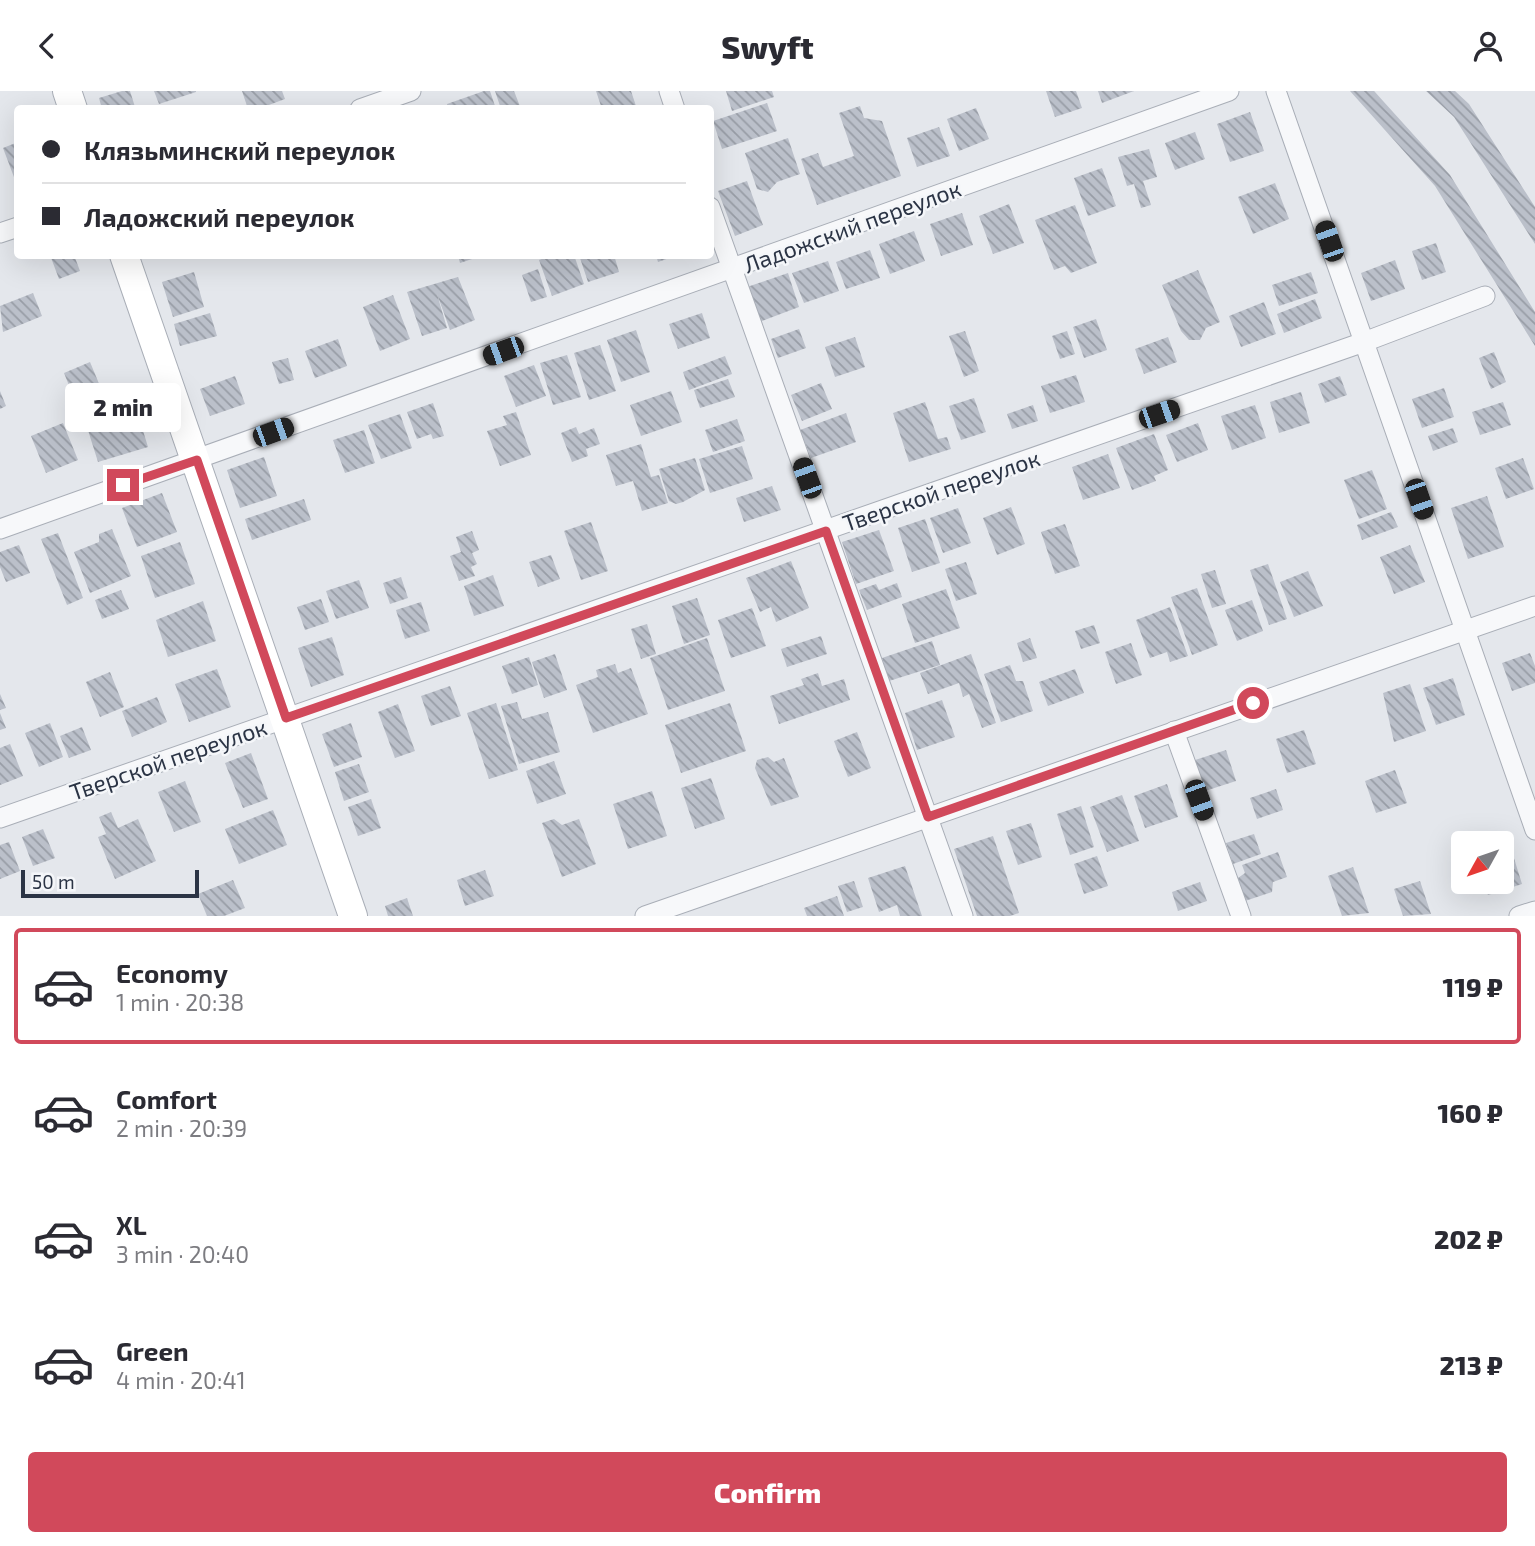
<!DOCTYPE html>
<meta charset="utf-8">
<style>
body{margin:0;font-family:"Exo 2",sans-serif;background:#f7f7f7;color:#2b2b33;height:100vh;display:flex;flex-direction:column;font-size:26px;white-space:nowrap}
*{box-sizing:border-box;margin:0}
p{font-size:23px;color:#7c7c81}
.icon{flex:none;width:38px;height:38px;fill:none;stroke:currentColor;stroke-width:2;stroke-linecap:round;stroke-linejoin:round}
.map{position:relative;height:825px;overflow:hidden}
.drawer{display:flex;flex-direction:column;background:#fff;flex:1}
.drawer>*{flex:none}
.guide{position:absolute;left:14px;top:14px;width:700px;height:154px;border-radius:7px;box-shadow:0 7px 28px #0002;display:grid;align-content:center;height:154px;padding:0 28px;background:#fff}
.needle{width:46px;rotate:230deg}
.fabs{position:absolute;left:1451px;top:740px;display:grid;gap:14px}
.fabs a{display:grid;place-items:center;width:63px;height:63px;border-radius:7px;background:#fff;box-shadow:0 7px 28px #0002;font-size:35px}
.scale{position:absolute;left:21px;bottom:18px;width:178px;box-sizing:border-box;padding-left:7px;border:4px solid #2b3445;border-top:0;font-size:19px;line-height:24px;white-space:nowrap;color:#2b3445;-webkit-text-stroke:5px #f4f6f9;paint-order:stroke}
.end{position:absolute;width:32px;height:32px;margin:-16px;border:9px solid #d1495b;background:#fff;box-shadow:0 0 0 4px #fff}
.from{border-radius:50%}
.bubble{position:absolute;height:49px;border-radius:7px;background:#fff;box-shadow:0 7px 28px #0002;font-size:23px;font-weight:800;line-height:49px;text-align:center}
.car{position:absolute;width:21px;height:42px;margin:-21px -10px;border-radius:9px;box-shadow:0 0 5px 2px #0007;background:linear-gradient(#222 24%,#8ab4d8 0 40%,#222 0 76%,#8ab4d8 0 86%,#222 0)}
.guide b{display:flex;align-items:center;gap:24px;height:66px;font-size:26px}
.guide b+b{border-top:2px solid #e1e1e2}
.guide i{width:18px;height:18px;background:#2b2b33}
ul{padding:12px 0 0;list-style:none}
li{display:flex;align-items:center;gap:21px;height:116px;margin:0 14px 10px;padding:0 14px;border:4px solid transparent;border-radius:7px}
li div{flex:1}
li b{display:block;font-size:26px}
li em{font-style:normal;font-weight:800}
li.active{border-color:#d1495b}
li>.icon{width:63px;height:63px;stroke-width:1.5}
.button{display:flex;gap:14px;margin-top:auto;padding:14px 28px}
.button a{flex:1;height:80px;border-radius:7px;background:#d1495b;color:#fff;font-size:28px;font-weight:800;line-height:80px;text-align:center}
header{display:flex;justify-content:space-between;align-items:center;height:91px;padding:0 28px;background:#fff;font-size:32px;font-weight:800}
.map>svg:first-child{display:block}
.building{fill:url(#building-back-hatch)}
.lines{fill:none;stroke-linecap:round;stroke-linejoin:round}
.street-casing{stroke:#a9aeb7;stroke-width:21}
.secondary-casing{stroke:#a9aeb7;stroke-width:30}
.street{stroke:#f7f8fa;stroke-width:19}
.secondary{stroke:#fff;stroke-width:28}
.route{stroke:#d1495b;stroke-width:9}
.labels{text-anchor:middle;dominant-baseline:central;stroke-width:5;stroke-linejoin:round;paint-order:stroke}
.street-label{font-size:23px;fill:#2b3445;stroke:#f4f6f9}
</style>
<header><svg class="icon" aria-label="back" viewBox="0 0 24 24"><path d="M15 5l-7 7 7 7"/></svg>Swyft<svg class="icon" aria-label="person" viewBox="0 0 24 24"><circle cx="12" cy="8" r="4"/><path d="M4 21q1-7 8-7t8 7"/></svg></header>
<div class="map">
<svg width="1535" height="825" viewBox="0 0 1535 825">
<defs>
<pattern id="building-back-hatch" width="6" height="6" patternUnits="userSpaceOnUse" patternTransform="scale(1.75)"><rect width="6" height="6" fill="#bbc0ca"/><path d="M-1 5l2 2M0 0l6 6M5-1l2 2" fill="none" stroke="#989da6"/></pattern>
</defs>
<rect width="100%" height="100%" fill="#e4e7ec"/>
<g class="building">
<polygon points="122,0 130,0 135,16 102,18 99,7"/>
<polygon points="154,0 196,0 196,1 159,13"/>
<polygon points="242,0 282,0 285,8 258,18 248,18"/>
<polygon points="484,0 490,0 496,18 448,18 447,13"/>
<polygon points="495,0 514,0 521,18 501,18"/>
<polygon points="596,0 631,0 637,18 602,18"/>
<polygon points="726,0 772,0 774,6 732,20"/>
<polygon points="1046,0 1076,0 1082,17 1055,26"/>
<polygon points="1098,0 1134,0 1102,12"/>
<polygon points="1350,0 1374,0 1450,84 1535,221 1535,255 1435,95"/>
<polygon points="1426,0 1455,0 1469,13 1535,116 1535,153 1454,26"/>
<polygon points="767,12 777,40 722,58 713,30"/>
<polygon points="860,15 864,27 882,30 901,85 817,114 801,68 818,62 823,76 854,65 839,22"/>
<polygon points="976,17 989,48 959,60 947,28"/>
<polygon points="1250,21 1264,60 1230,71 1217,33"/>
<polygon points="939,36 950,65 917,76 907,47"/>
<polygon points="1195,41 1205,68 1175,79 1165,52"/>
<polygon points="788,47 800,83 777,91 768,101 757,98 745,62"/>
<polygon points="18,51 18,94 17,94 3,57"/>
<polygon points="1149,58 1157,86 1143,90 1151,114 1141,117 1134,93 1127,95 1118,66"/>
<polygon points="1102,77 1116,115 1088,125 1074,87"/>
<polygon points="747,90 763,134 735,145 718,100"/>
<polygon points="1275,92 1289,128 1253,143 1238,106"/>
<polygon points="1009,113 1024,152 993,163 979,125"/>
<polygon points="1075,114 1097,172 1071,182 1065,175 1054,179 1035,129"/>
<polygon points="962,122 973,154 941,165 930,133"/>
<polygon points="914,140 925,170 890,183 879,153"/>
<polygon points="1436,152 1446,181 1422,189 1412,160"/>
<polygon points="870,159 880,187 846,198 836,171"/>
<polygon points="50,164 74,164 80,180 59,188"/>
<polygon points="458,164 481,164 481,165 460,172"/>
<polygon points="552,164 574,164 584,193 552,205 539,169"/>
<polygon points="579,164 614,164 619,181 588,191"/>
<polygon points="656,164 675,164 675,165 658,171"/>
<polygon points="1395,169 1405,198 1371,210 1361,182"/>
<polygon points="828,170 839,200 804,212 792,182"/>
<polygon points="538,178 547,206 531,211 522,184"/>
<polygon points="1198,179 1220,231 1206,237 1200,249 1189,249 1181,240 1162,194"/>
<polygon points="194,181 204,216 173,226 162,191"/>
<polygon points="1311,181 1318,202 1279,215 1272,194"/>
<polygon points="788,182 799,216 759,231 747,196"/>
<polygon points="458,186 475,229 450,239 437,203 447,237 422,245 407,201"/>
<polygon points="33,202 42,225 3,241 0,215"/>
<polygon points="393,204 410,248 380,260 363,216"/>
<polygon points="1315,208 1322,227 1284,242 1277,223"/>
<polygon points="1264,211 1276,243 1241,256 1229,225"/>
<polygon points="210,222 217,245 180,255 174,233"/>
<polygon points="702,222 710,247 678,258 669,233"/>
<polygon points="1096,228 1107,259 1084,267 1073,236"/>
<polygon points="799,238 806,257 778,267 771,248"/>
<polygon points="636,239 650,281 621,291 607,249"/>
<polygon points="965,240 979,280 964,286 949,245"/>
<polygon points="1067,240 1075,263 1060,268 1052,245"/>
<polygon points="855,246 865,276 835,286 825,256"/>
<polygon points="1168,246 1177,271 1144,283 1135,258"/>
<polygon points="338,248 347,275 315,287 305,260"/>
<polygon points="600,254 616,300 589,309 574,262"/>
<polygon points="1494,261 1506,291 1491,298 1479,267"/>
<polygon points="567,264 581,306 553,314 540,272"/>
<polygon points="725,265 732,283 689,299 683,281"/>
<polygon points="288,267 294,289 279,293 272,271"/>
<polygon points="90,271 110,319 83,329 64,282"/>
<polygon points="534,274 546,305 516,316 504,285"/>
<polygon points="1076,284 1085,311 1050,322 1041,295"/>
<polygon points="235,285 245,313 210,325 200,298"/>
<polygon points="1340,285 1347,304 1325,312 1318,293"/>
<polygon points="728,288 735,306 700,317 694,299"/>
<polygon points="821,292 832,318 802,330 791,304"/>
<polygon points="1444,297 1454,326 1422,337 1412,308"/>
<polygon points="0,300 6,315 0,318"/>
<polygon points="671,300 682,331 641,345 630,314"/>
<polygon points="1301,301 1310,332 1279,342 1270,311"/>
<polygon points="974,307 986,341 961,349 949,315"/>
<polygon points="925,311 938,348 947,346 951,358 909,371 893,322"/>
<polygon points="1503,311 1511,334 1480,344 1472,321"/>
<polygon points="433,312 444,345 433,348 431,343 417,348 407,321"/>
<polygon points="1033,314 1038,330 1012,338 1007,323"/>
<polygon points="1255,314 1266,347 1232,359 1221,325"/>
<polygon points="137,320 148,356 98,371 87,336"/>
<polygon points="516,321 531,364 500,375 487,340 507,334 503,325"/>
<polygon points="846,322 856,351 811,367 800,339"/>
<polygon points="400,323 412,357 381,368 368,334"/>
<polygon points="737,328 745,350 713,361 705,339"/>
<polygon points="63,332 78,369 46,382 31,345"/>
<polygon points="1198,332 1208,359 1177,371 1166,344"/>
<polygon points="576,336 579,343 594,337 600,353 586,358 588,365 572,371 561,342"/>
<polygon points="1453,337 1458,351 1433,360 1428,345"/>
<polygon points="364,339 375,372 345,382 333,349"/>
<polygon points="1154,343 1168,379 1154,385 1156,390 1132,399 1116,357"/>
<polygon points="641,353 651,386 659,384 668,412 642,420 633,390 616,395 606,364"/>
<polygon points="742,355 753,388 710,402 699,368"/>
<polygon points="1108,363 1120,397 1083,409 1072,376"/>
<polygon points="264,366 277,405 240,417 227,379"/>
<polygon points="695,367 705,399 683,411 676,413 669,410 659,378"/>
<polygon points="1523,367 1534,398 1506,408 1495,377"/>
<polygon points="1372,379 1387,418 1359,428 1344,389"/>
<polygon points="772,395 781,419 744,431 736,407"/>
<polygon points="162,402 177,441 137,456 122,417"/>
<polygon points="1487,405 1504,456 1468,468 1451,417"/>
<polygon points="304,408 311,429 252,449 245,428"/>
<polygon points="1011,416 1025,453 997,464 983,427"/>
<polygon points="958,417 971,452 943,462 930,427"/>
<polygon points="1391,421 1398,436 1362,449 1357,434"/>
<polygon points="925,428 940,472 912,481 898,437"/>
<polygon points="591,431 608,480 581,489 564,440"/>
<polygon points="1065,433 1080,475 1055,483 1041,441"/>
<polygon points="112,438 131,485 90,502 74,461 99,451 99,443"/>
<polygon points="879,439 894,480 856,493 842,451"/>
<polygon points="472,440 479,459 472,462 477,473 471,476 475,485 459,490 450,465 461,461 456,446"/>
<polygon points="58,442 83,507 67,514 41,448"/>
<polygon points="180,451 195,493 155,507 141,465"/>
<polygon points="19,454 30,482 6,491 0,476 0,461"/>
<polygon points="1410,454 1425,491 1394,503 1380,466"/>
<polygon points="551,464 560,488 538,496 529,471"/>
<polygon points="791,470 809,517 776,531 771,516 760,521 746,487"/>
<polygon points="966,471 977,503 956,510 945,478"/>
<polygon points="1268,473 1287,528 1269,534 1250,479"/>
<polygon points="1215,479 1226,513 1212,517 1201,483"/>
<polygon points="1308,480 1323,515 1294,526 1280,491"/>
<polygon points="493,484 504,515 474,525 464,495"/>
<polygon points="401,486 408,507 390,513 383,492"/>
<polygon points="359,489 369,517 336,528 326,500"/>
<polygon points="897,492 902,506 867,519 859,499 876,493 879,499"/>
<polygon points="1197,497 1218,554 1192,564 1171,506"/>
<polygon points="946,498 960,537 915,552 902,513"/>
<polygon points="121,499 129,518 102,528 95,509"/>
<polygon points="697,507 710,544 684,553 672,515"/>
<polygon points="321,508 329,531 305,539 297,516"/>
<polygon points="1252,509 1263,540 1237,550 1225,519"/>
<polygon points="203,510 216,550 168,566 156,529"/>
<polygon points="421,511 430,540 405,548 396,519"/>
<polygon points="1170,516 1188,565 1170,571 1167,561 1150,567 1136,529"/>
<polygon points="752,517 766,555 731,567 718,529"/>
<polygon points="647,533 656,563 641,568 631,538"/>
<polygon points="1094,534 1100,552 1081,558 1075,540"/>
<polygon points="821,545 827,563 787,576 781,558"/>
<polygon points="332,546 344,584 311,596 298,557"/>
<polygon points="707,547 725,600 668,619 650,567"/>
<polygon points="1030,547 1037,567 1023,571 1017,552"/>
<polygon points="932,550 940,574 889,590 882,567"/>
<polygon points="1131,552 1142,584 1116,593 1105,561"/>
<polygon points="1530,562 1535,575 1535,592 1512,600 1502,572"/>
<polygon points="555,563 567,599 544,607 532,571"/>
<polygon points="971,563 996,632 982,637 969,603 963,606 959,592 928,603 920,582"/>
<polygon points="529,566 538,594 512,603 502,575"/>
<polygon points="615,573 618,582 631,577 648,623 593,642 576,594 598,586 596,579"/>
<polygon points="1010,574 1016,590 1023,590 1033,620 1001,631 984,583"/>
<polygon points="217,578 231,616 189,631 175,593"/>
<polygon points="1075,578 1084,602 1048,615 1039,591"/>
<polygon points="110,581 124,616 100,626 86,591"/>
<polygon points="818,582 822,595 844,588 850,609 779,633 770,605 804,594 801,588"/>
<polygon points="1453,587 1465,624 1436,634 1423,597"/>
<polygon points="1410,593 1426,640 1394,651 1383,602"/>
<polygon points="450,595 461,625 431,635 421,605"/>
<polygon points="0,603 6,617 0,619"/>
<polygon points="157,606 167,631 132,646 122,620"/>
<polygon points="942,609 955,646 917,659 905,622"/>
<polygon points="517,611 522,628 548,621 560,661 519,673 501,615"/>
<polygon points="496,612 518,679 489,688 467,622"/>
<polygon points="730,612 746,660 681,682 665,634"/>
<polygon points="398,613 415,660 395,667 378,621"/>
<polygon points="0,622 6,637 0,639"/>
<polygon points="50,632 63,666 39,676 25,642"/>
<polygon points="351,632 362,666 334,676 322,643"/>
<polygon points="82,636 91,659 69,667 60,645"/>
<polygon points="1304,639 1316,673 1287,682 1276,648"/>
<polygon points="857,641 871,677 848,686 834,650"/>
<polygon points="10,653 23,685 0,694 0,657"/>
<polygon points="1226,659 1236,690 1202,701 1192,670"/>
<polygon points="251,662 268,708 243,717 225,672"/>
<polygon points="768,666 774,671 784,667 799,706 771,715 755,677 757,669"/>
<polygon points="554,670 566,703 537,713 526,680"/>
<polygon points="359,673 369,701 344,710 335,681"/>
<polygon points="1395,679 1407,712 1376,722 1365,690"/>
<polygon points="711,687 725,728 695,738 681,697"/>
<polygon points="185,690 201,731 174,741 158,701"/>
<polygon points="1167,693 1178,726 1145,737 1134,705"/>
<polygon points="1276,698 1283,719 1257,728 1250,707"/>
<polygon points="652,700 667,745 628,758 613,713"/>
<polygon points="1122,704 1139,750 1107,761 1090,716"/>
<polygon points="371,708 381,737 358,745 348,716"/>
<polygon points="1081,715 1094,756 1070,764 1057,723"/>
<polygon points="273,719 287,754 239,773 225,738"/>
<polygon points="111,721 118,737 138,728 156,770 115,788 98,746 106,743 99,726"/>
<polygon points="554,728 562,734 579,728 596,773 562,786 542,732"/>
<polygon points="1031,732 1042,766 1018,774 1006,740"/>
<polygon points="43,738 55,767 33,775 22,746"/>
<polygon points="1254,743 1261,763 1233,773 1226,752"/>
<polygon points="993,745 1019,822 1010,825 977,825 954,758"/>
<polygon points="9,751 20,780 0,788 0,754"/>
<polygon points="1278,761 1287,786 1273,791 1272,801 1245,810 1238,787 1245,782 1242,774"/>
<polygon points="1512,761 1522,793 1488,804 1483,791 1502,791 1502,765"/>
<polygon points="1097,765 1108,795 1084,803 1074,773"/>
<polygon points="905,775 922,825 900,825 897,814 879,821 868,787"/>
<polygon points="1353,776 1369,822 1342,825 1328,785"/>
<polygon points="485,779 494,805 465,815 457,789"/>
<polygon points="233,789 245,817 224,825 207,825 198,803"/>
<polygon points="854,790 863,816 847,821 838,795"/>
<polygon points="1420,790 1431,823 1403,825 1394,798"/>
<polygon points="1200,791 1207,810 1178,820 1172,801"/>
<polygon points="837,805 844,825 807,825 804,817"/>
<polygon points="407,807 413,825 388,825 385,815"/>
</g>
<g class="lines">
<g class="street-casing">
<g id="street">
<polyline points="669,0 675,18"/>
<polyline points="1276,0 1535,739"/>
<polyline points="360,18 411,0"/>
<polyline points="710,116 963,825"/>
<polyline points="0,142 18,136"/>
<polyline points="0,438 1229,0"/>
<polyline points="1174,640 1241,825"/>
<polyline points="0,727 1364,251 1485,205"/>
<polyline points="645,825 1535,515"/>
<polyline points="1519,825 1535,820"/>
</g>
</g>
<g class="secondary-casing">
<g id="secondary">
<polyline points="67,0 73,18"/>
<polyline points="124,164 353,825"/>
</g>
</g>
<use href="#street" class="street"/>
<use href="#secondary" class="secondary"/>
</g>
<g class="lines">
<polyline class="route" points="123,394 197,369 286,627 826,440 928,726 1253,612"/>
</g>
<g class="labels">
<g class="street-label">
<text transform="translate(852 135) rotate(-20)">Ладожский переулок</text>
<text transform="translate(941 399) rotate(-19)">Тверской переулок</text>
<text transform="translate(168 668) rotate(-19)">Тверской переулок</text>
</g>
</g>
</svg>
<div class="fabs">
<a><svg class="needle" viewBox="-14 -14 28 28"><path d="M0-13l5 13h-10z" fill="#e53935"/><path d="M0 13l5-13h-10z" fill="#7c7c81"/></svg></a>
</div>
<div class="scale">50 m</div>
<i class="end from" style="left:1253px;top:612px"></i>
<i class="end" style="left:123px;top:394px"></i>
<div class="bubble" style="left:65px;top:292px;width:116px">2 min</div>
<i class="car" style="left:1329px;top:150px;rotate:341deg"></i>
<i class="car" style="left:503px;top:260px;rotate:250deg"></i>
<i class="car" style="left:1159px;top:323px;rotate:71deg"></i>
<i class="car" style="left:273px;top:341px;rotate:70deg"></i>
<i class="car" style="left:807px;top:387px;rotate:340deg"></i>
<i class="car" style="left:1419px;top:408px;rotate:161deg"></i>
<i class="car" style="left:1199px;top:709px;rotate:160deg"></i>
<div class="guide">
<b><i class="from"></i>Клязьминский переулок</b>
<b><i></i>Ладожский переулок</b>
</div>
</div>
<section class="drawer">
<ul>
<li class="active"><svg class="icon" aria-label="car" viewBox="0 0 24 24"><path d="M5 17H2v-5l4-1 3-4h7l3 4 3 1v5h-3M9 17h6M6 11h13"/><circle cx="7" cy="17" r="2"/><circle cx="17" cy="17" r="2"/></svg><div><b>Economy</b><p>1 min · 20:38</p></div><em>119 ₽</em></li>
<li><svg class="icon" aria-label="car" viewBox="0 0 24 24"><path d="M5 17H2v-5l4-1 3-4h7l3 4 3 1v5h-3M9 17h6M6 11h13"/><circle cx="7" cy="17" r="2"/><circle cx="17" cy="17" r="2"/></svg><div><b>Comfort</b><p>2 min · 20:39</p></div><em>160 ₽</em></li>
<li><svg class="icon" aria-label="car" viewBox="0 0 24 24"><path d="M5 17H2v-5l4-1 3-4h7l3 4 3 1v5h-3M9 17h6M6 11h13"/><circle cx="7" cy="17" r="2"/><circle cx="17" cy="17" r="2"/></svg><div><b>XL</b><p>3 min · 20:40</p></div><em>202 ₽</em></li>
<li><svg class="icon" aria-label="car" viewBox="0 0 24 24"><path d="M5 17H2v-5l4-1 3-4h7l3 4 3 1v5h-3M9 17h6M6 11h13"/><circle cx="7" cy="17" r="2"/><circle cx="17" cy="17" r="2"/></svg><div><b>Green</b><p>4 min · 20:41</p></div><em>213 ₽</em></li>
</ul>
<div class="button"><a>Confirm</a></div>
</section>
